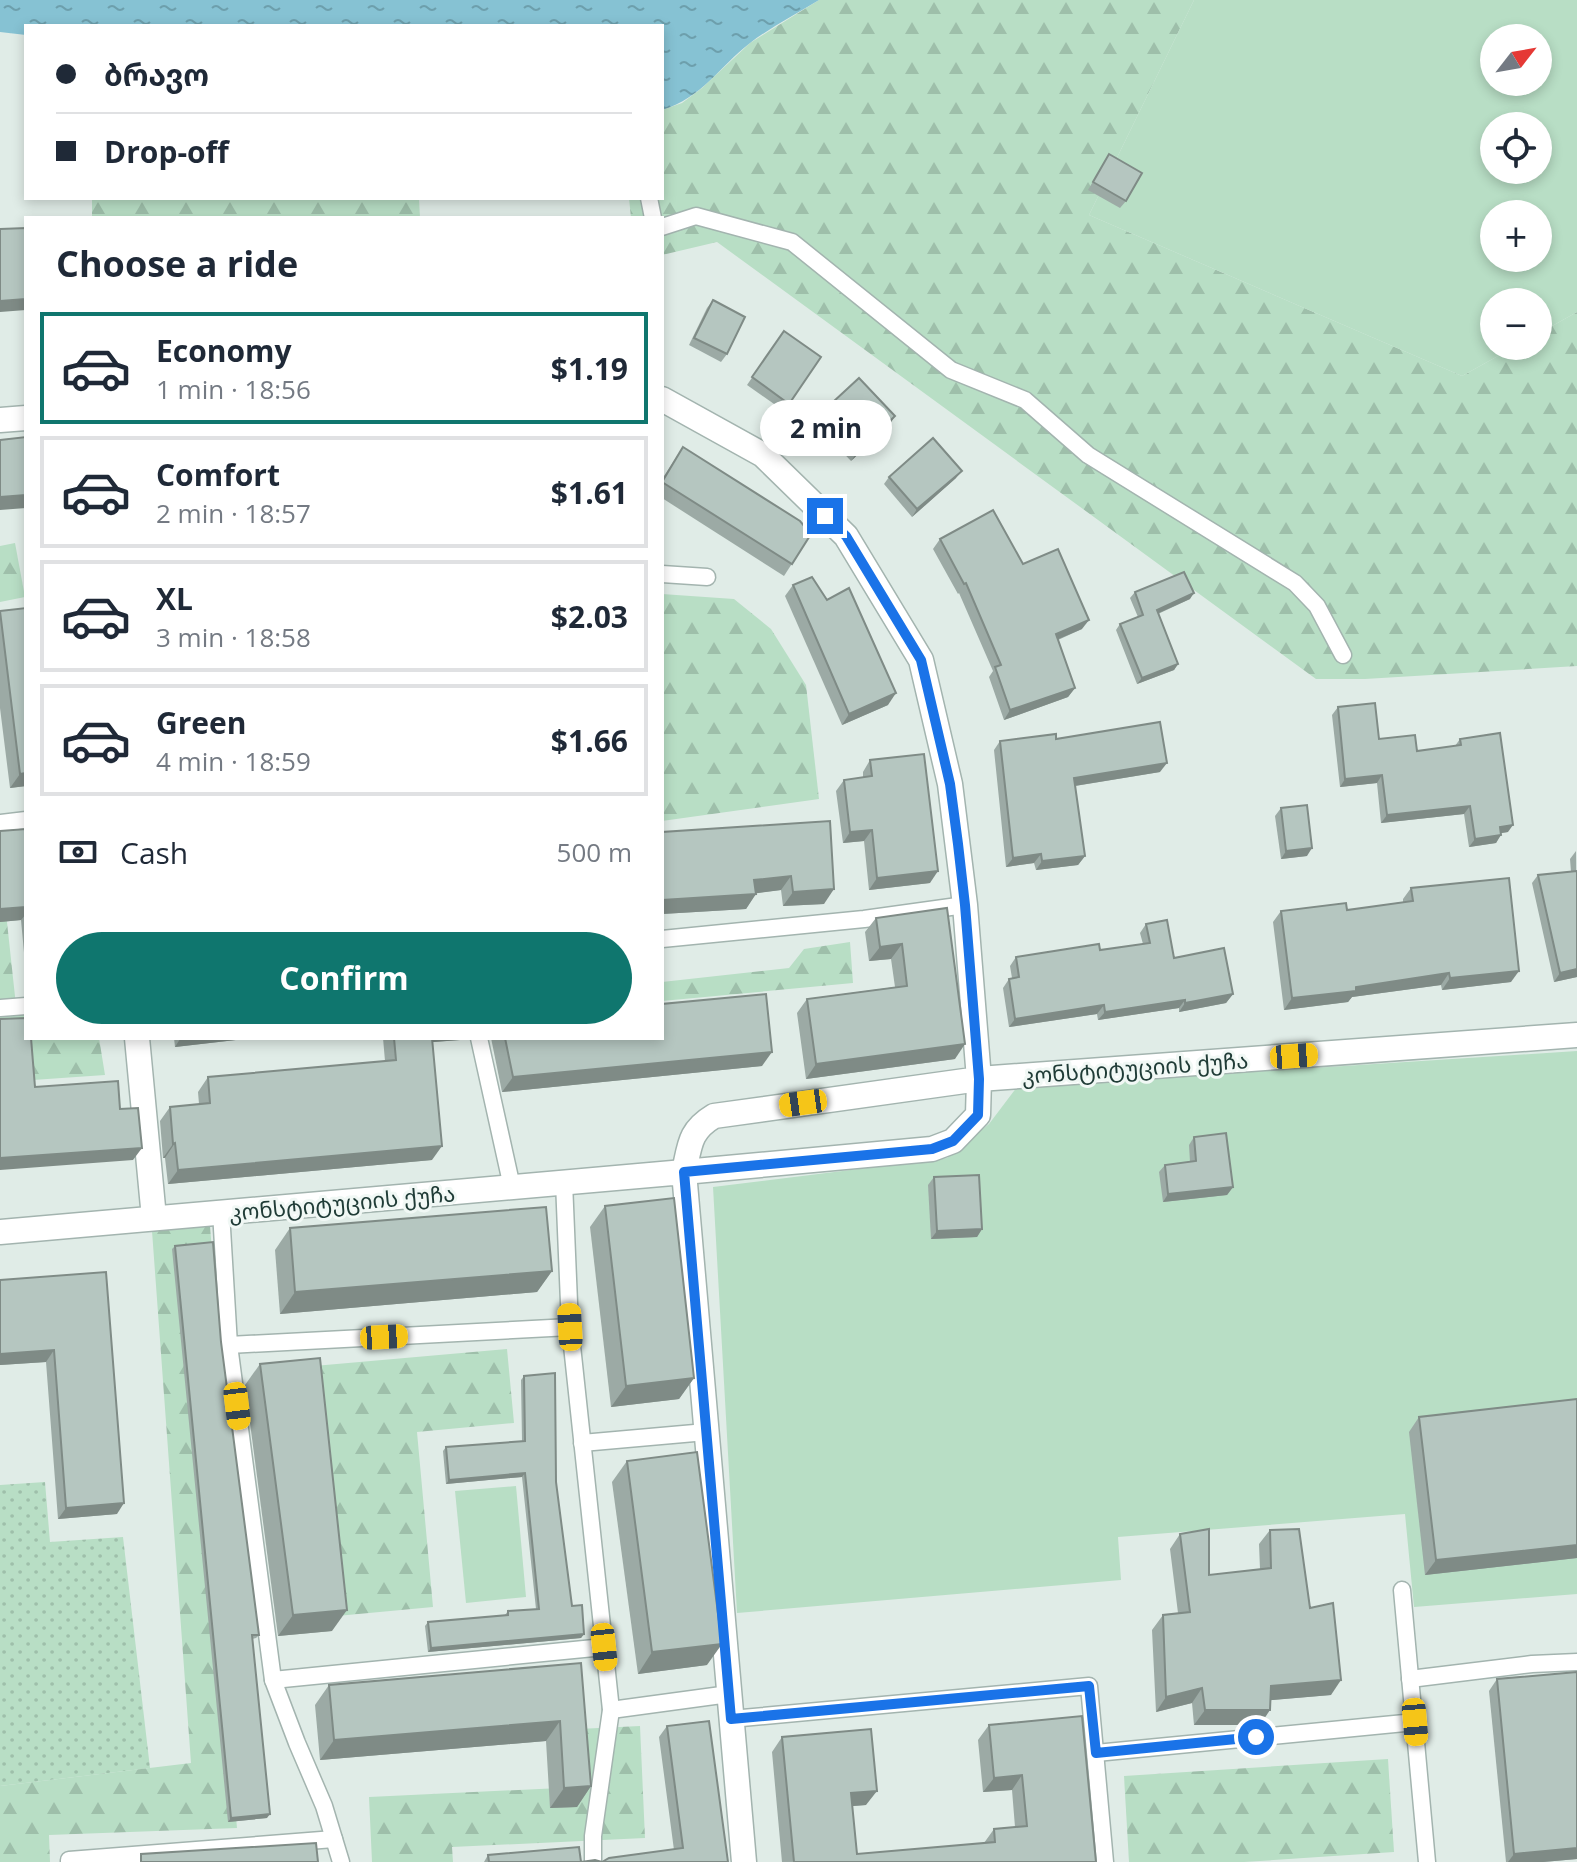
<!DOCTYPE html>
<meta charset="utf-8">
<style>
body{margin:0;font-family:"Open Sans","Noto Sans Georgian",sans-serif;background:#f6f6f7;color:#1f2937;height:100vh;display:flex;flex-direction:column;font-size:30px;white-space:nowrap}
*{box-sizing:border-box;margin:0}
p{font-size:26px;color:#747a83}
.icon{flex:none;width:44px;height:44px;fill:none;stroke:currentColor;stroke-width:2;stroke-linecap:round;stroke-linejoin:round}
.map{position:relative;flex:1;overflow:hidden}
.sheet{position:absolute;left:24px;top:216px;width:640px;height:824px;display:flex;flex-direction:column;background:#fff;border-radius:0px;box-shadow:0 4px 12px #0003}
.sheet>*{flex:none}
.banner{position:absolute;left:24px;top:24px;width:640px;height:176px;border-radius:0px;box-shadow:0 4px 12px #0003;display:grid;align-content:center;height:176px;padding:0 32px;background:#fff}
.needle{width:52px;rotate:59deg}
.controls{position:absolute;left:1480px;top:24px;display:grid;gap:16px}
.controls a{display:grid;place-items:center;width:72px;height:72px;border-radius:50%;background:#fff;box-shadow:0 4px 12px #0003;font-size:40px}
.end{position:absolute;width:36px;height:36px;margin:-18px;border:10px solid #1a73e8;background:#fff;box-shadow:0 0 0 4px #fff}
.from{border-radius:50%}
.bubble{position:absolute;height:56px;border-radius:28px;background:#fff;box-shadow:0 4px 12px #0003;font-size:26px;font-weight:700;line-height:56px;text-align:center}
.car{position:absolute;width:24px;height:48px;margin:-24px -12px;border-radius:10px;box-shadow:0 0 6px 2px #0007;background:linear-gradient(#f5c518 24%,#345 0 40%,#f5c518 0 76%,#345 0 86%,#f5c518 0)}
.banner b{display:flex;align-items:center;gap:28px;height:76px;font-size:30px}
.banner b+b{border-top:2px solid #e0e1e3}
.banner i{width:20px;height:20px;background:#1f2937}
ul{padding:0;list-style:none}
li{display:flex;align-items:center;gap:24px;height:112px;margin:0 16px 12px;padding:0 16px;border:4px solid #e0e1e3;border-radius:0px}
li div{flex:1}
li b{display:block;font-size:30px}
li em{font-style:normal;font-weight:700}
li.on{border-color:#0f766e}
li>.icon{width:72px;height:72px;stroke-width:1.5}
h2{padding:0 32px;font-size:36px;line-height:96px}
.pay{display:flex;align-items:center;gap:20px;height:88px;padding:0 32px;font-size:30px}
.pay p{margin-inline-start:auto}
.cta{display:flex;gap:16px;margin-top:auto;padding:16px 32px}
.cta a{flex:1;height:92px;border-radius:48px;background:#0f766e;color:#fff;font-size:32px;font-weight:700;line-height:92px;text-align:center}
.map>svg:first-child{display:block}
.grass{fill:url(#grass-dots)}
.forest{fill:url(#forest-firs)}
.garden{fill:#b8dec5;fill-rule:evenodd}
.water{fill:url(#water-ripples)}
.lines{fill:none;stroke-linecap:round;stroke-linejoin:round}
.service-casing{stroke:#a3b4af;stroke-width:19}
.minor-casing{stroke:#a3b4af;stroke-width:27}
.service{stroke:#fff;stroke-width:16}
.minor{stroke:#fff;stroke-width:24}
.wall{fill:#9caaa5}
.shaded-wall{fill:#7f8b86}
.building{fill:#b5c6c0;stroke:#7f8b86;stroke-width:2}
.route{stroke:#1a73e8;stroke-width:10}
.labels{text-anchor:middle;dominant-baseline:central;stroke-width:6;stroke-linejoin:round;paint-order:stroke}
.street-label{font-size:22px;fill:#203c37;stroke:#f1f8f5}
</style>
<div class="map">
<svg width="1577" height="1862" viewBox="0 0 1577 1862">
<defs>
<pattern id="grass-dots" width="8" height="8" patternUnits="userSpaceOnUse" patternTransform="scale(2)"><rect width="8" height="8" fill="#b8dec5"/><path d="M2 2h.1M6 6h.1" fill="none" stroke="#9ebfaa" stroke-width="1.8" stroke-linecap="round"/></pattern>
<pattern id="forest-firs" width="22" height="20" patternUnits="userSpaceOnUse" patternTransform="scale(2)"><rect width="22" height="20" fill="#b8dec5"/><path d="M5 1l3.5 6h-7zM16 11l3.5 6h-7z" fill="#9ebfaa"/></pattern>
<pattern id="water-ripples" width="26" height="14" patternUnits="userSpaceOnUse" patternTransform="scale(2)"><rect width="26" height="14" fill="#86c2d3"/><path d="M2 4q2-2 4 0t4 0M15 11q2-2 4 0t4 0" fill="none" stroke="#6d9fac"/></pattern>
</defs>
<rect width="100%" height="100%" fill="#e0ece7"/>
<polygon class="grass" points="45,1482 50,1542 123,1537 150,1768 0,1786 0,1485"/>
<g class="forest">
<polygon points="819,0 1194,0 1089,215 1462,376 1516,346 1538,346 1538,334 1577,312 1577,666 1365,679 1316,679 717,242 662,255 662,218 631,218 629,198 662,198 662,110 682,103 702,88 750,43"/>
<polygon points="92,198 419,198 420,218 92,218"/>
<polygon points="15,543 25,597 0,602 0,546"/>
<polygon points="662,594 734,599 771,629 806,685 819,799 662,821"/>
<polygon points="0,857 17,1015 26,1015 26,1038 99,1038 105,1075 33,1080 0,1056"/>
<polygon points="850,942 853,983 662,1001 662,982 789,968 804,949"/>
<polygon points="210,1226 219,1340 194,1346 237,1828 49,1835 50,1862 0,1862 0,1786 191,1763 152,1231"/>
<polygon points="507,1349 514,1423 417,1432 433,1607 337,1616 314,1366"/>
<polygon points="640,1726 645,1838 452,1847 453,1862 372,1862 369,1797 581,1787 578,1729"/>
<polygon points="1388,1759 1394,1852 1244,1862 1129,1862 1124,1776"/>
</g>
<g class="garden">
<path d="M1194 0H1577V312L1538 334V302H1494V346H1516L1462 376 1089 215ZM1494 38H1538V82H1494ZM1494 126H1538V170H1494ZM1494 214H1538V258H1494Z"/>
<polygon points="1577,1051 1577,1594 1414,1607 1405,1514 1118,1537 1121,1580 737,1613 713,1187 947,1158 989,1124 1017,1087"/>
<polygon points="516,1486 526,1597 466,1603 455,1491"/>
</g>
<path class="water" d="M0 0H819C796 14 771 27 750 43 718 68 703 97 662 110V26H26V35L0 32Z"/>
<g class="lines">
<g class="service-casing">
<g id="service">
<polyline points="649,198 653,218"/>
<polyline points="662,227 696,216 792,242 951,370 1025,400 1088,455 1295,583 1317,606 1343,655"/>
<polyline points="662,574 707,577"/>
<polyline points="0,823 26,820"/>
<polyline points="662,939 864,919 965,905"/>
<polyline points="0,1008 26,1006"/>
<polyline points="479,1038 512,1187"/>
<polyline points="564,1182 570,1327"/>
<polyline points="221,1212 229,1345 273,1680 297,1743 324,1806 341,1862"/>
<polyline points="229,1345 570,1327 611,1710 593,1836 593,1862"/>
<polyline points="582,1443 706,1432"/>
<polyline points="1402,1590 1427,1862"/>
<polyline points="1410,1679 1532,1664 1577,1662"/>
<polyline points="273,1680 604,1647"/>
<polyline points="611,1710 729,1694"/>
<polyline points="731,1719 1089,1686 1105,1862"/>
<polyline points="1096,1753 1415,1722"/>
<polyline points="69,1862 69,1860 334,1839"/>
</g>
</g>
<g class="minor-casing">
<g id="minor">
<path d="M662 399 763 455 846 536 921 660 950 784 965 905 979 1079 978 1115 953 1141 932 1149 684 1172C690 1145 689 1131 714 1116L979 1079 1577 1035"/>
<polyline points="0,420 26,418"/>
<polyline points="137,1038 154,1218"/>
<polyline points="0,1232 684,1172 744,1862"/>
</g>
</g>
<use href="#service" class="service"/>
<use href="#minor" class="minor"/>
</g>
<g class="wall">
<polygon points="1109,154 1126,201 1120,208 1088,190"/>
<polygon points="713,300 727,354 721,362 689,345 707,308"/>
<polygon points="784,331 821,357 784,411 747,385"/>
<polygon points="820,414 890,424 851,461 814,422"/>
<polygon points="683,447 811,534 784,576 662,498 662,479"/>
<polygon points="889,477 956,478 912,517 884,484"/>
<polygon points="940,539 1023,564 1082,629 1058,640 1075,688 1068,697 1004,720 989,677 993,671 959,593 958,594 933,549"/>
<polygon points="793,585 888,705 842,725 785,596"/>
<polygon points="1135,592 1190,599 1158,614 1178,664 1174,670 1137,684 1116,630 1120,624 1138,617 1130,598"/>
<polygon points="26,608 26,786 10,788 0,708 0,611"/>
<polygon points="1338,707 1379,739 1417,751 1455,746 1460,739 1508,832 1501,833 1496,843 1469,847 1464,814 1381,823 1377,783 1340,787 1332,715"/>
<polygon points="1056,739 1160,772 1075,786 1085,856 1078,865 1036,870 1034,863 1006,867 994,750 1000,741"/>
<polygon points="870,760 930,883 869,890 864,841 843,843 836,791 844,780 863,777 863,772"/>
<polygon points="1281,808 1307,856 1281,859 1275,816"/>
<polygon points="830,821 824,904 783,906 781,890 756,893 746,909 662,914 662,832"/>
<polygon points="26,829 26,974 21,920 0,922 0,831"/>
<polygon points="1576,851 1577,977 1554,982 1532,883 1538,875 1571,872 1570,859"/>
<polygon points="1411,888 1511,982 1442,990 1441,985 1352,997 1348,1002 1284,1010 1273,922 1281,911 1347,910 1403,902 1403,899"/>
<polygon points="947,908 955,1059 806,1079 797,1013 807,999 895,987 891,959 869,961 865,932 876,918"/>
<polygon points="1146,924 1174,958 1233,994 1226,1003 1179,1012 1179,1008 1098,1020 1097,1014 1009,1027 1003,988 1009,979 1012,978 1010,966 1016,957 1100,950 1143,944 1140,933"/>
<polygon points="174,1038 253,1038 175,1047"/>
<polygon points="383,1038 461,1038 460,1040 432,1042 432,1160 168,1184 165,1158 163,1158 160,1121 170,1107 199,1104 198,1092 208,1077 385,1061"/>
<polygon points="491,1038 662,1038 762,1066 502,1092"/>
<polygon points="1194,1137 1233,1187 1227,1195 1163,1202 1159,1172 1165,1165 1190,1162 1189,1145"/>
<polygon points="934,1177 982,1229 977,1237 931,1239 928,1185"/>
<polygon points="605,1206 694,1378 679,1399 611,1407 590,1227"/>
<polygon points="290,1228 552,1271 537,1292 280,1314 275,1250"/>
<polygon points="175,1246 221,1342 259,1635 256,1638 252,1639 267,1818 228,1822 172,1249"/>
<polygon points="106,1272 117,1514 58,1519 46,1362 0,1365 0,1280"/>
<polygon points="260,1364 332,1631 278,1636 245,1385"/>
<polygon points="524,1376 556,1482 572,1606 584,1634 581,1638 428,1652 425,1626 428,1622 505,1615 508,1611 536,1609 522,1477 446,1484 443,1451 446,1447 522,1441 521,1380"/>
<polygon points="1577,1399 1577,1558 1425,1575 1409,1432 1419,1417"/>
<polygon points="627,1461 707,1665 638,1674 612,1482"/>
<polygon points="1270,1530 1310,1608 1331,1695 1271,1700 1260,1725 1194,1725 1192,1703 1156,1712 1152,1630 1163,1615 1178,1613 1170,1549 1180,1534 1209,1575 1260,1569 1259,1544"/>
<polygon points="581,1663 591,1786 577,1807 550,1808 546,1741 320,1760 315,1705 329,1685"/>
<polygon points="1497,1679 1577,1859 1543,1862 1506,1862 1489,1691"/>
<polygon points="989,1725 1096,1862 782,1862 772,1752 782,1737 866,1805 852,1806 857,1854 984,1843 994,1829 1015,1827 1012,1790 983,1792 978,1740"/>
<polygon points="667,1726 728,1862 484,1862 488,1855 581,1862 602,1862 674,1850 659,1737"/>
</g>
<g class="shaded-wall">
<polygon points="26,299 26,310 0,312 0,301"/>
<polygon points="895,416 890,424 851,461 856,454"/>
<polygon points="962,471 956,478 912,517 917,509"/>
<polygon points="26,495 26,508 0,510 0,497"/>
<polygon points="1194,593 1190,599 1152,616 1157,610"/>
<polygon points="1089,620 1082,629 1049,643 1056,634"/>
<polygon points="1178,664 1174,670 1137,684 1142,678"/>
<polygon points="1075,688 1068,697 1004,720 1010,710"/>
<polygon points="896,693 888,705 842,725 849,714"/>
<polygon points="1167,763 1160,772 1068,787 1074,778"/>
<polygon points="26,773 26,786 10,788 20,774"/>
<polygon points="1382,775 1377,783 1340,787 1345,779"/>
<polygon points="1470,806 1464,814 1381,823 1387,815"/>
<polygon points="1513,825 1508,832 1495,834 1500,827"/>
<polygon points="872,830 864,841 843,843 850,832"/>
<polygon points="1501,835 1496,843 1469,847 1475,839"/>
<polygon points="1312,848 1307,856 1281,859 1286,851"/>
<polygon points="1041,854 1034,863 1006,867 1013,858"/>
<polygon points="1085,856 1078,865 1036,870 1042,861"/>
<polygon points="938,871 930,883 869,890 877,878"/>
<polygon points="791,876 781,890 744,895 754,880"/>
<polygon points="834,889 824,904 783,906 793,892"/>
<polygon points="756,894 746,909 662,914 662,900"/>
<polygon points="26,907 26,914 21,920 0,922 0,909"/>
<polygon points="902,944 891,959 869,961 880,947"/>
<polygon points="1577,969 1577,977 1554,982 1560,973"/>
<polygon points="1519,971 1511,982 1442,990 1450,978"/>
<polygon points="1449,973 1441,985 1352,997 1348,1002 1284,1010 1292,998 1356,987"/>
<polygon points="1233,994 1226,1003 1179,1012 1185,1003"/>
<polygon points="1185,1000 1179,1008 1098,1020 1105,1012"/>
<polygon points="1104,1005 1097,1014 1009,1027 1015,1019"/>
<polygon points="193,1038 253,1038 175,1047 180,1039"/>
<polygon points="424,1038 461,1038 460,1040 421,1043"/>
<polygon points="965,1044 955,1059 806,1079 816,1064"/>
<polygon points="772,1052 762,1066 502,1092 513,1077"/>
<polygon points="175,1143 165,1158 163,1158 173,1144"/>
<polygon points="442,1146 432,1160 168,1184 178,1170"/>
<polygon points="142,1148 133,1160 0,1170 0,1158"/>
<polygon points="1233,1187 1227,1195 1163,1202 1168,1194"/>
<polygon points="982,1229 977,1237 931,1239 937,1231"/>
<polygon points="552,1271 537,1292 280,1314 295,1292"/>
<polygon points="54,1350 46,1362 0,1365 0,1354"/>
<polygon points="694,1378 679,1399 611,1407 626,1386"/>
<polygon points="525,1473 522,1477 446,1484 449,1480"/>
<polygon points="124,1503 117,1514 58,1519 66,1508"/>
<polygon points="1577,1545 1577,1558 1425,1575 1436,1560"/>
<polygon points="347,1610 332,1631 278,1636 293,1615"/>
<polygon points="584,1634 581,1638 428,1652 431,1648"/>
<polygon points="722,1644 707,1665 638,1674 652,1652"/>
<polygon points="1341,1680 1331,1695 1261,1701 1271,1686"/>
<polygon points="1202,1688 1192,1703 1156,1712 1166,1697"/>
<polygon points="1205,1710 1270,1710 1260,1725 1194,1725"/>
<polygon points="560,1721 546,1741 320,1760 334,1740"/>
<polygon points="1022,1775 1012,1790 983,1792 994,1778"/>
<polygon points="591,1786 577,1807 550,1808 564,1788"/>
<polygon points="877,1791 866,1805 841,1807 851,1793"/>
<polygon points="270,1814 267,1818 228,1822 231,1818"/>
<polygon points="1577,1848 1577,1859 1543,1862 1508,1862 1514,1854"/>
</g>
<g class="building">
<polygon points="1109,154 1142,173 1126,201 1093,182"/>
<polygon points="26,228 26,299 0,301 0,229"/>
<polygon points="713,300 745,317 727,354 694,338"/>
<polygon points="784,331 821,357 789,404 752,377"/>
<polygon points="859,378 895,416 856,454 820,414"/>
<polygon points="26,437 26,495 0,497 0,440"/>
<polygon points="933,438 962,471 917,509 889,477"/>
<polygon points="683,447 800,521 811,534 792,564 662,482"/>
<polygon points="993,510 1023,564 1058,549 1089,620 1056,634 1075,688 1010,710 995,667 1001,665 966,583 964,584 940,539"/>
<polygon points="1184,572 1194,593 1157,610 1178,664 1142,678 1120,624 1143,615 1135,592"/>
<polygon points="812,577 827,600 849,588 896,693 849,714 793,585"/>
<polygon points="26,608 26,773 20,774 0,611"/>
<polygon points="1375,703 1379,739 1415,735 1417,751 1461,745 1460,739 1500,733 1513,825 1500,827 1501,835 1475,839 1470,806 1387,815 1382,775 1345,779 1338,707"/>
<polygon points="1160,722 1167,763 1074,778 1085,856 1042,861 1041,854 1013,858 1000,741 1056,734 1056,739"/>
<polygon points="924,754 938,871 877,878 872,830 850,832 844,780 872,776 870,760"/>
<polygon points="1307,805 1312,848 1286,851 1281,808"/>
<polygon points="830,821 834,889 793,892 791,876 754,880 756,894 662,900 662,832"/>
<polygon points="26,829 26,907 0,909 0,831"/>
<polygon points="1577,871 1577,969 1560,973 1538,875"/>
<polygon points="1509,878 1519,971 1450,978 1449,973 1356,987 1356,991 1292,998 1281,911 1346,903 1347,910 1413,901 1411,888"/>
<polygon points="947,908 965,1044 816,1064 807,999 907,986 902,944 880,947 876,918"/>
<polygon points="1167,920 1174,958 1224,948 1233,994 1185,1003 1185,1000 1105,1012 1104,1005 1015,1019 1009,979 1019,977 1016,957 1099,944 1100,950 1150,943 1146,924"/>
<polygon points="766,994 772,1052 513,1077 505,1038 662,1038 662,1004"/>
<polygon points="26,1018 26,1038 31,1038 35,1087 118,1081 120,1109 138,1108 142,1148 0,1158 0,1019"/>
<polygon points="394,1038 432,1038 442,1146 178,1170 175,1143 173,1144 170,1107 210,1103 208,1077 396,1060"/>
<polygon points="1226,1133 1233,1187 1168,1194 1165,1165 1196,1161 1194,1137"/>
<polygon points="979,1175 982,1229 937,1231 934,1177"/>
<polygon points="674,1198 694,1378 626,1386 605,1206"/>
<polygon points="546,1207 552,1271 295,1292 290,1228"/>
<polygon points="213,1242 221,1342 259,1635 252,1635 270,1814 231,1818 175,1246"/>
<polygon points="106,1272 124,1503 66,1508 54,1350 0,1354 0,1280"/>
<polygon points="320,1358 347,1610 293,1615 260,1364"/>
<polygon points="555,1373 556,1482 572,1606 582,1605 584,1634 431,1648 428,1622 508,1615 508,1611 539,1609 525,1473 449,1480 446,1447 525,1441 524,1376"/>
<polygon points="1577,1399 1577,1545 1436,1560 1419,1417"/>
<polygon points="697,1452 722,1644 652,1652 627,1461"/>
<polygon points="1209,1529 1209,1575 1271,1568 1270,1530 1299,1529 1310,1608 1333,1603 1341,1680 1271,1686 1270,1710 1205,1710 1202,1688 1166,1697 1163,1615 1190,1612 1180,1534"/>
<polygon points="581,1663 591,1786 564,1788 560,1721 334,1740 329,1685"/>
<polygon points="1577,1672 1577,1848 1514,1854 1497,1679"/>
<polygon points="1082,1716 1096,1862 794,1862 782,1737 871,1729 877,1791 851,1793 857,1854 995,1842 994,1829 1027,1826 1022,1775 994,1778 989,1725"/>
<polygon points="709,1721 728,1862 489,1862 488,1855 579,1847 581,1862 595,1860 602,1862 609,1858 683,1848 667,1726"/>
<polygon points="316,1843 318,1862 141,1862 141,1854"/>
</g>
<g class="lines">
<polyline class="route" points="825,516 846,536 921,660 950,784 958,844 965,905 979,1079 978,1115 953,1141 932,1149 684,1172 731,1719 1089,1686 1096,1753 1256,1737"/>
</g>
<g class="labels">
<g class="street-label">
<text transform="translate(1135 1067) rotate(-4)">კონსტიტუციის ქუჩა</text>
<text transform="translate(342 1202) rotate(-5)">კონსტიტუციის ქუჩა</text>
</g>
</g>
</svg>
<div class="controls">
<a><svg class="needle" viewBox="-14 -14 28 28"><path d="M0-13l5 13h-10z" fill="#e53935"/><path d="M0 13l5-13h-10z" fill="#747a83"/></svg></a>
<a><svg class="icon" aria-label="locate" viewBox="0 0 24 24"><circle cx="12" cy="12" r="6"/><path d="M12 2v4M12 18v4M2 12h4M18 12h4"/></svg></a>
<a>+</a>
<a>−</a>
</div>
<i class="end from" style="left:1256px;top:1737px"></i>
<i class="end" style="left:825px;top:516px"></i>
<div class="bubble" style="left:760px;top:400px;width:132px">2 min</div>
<i class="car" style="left:1294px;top:1056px;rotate:86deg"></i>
<i class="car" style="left:803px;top:1103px;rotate:262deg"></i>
<i class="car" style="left:570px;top:1327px;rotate:357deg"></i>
<i class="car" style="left:384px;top:1337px;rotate:87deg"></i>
<i class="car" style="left:237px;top:1406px;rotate:173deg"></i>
<i class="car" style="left:604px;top:1647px;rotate:174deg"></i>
<i class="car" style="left:1415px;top:1722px;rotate:175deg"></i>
<div class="banner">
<b><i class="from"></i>ბრავო</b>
<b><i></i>Drop-off</b>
</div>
<section class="sheet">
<h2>Choose a ride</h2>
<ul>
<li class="on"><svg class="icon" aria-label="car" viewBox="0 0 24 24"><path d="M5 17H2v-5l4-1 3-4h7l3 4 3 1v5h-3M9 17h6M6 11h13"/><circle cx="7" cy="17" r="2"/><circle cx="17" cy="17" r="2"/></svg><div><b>Economy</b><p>1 min · 18:56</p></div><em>$1.19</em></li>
<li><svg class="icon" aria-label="car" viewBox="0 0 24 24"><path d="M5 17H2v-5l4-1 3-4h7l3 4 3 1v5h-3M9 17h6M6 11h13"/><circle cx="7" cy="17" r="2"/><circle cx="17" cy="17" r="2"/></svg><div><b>Comfort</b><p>2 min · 18:57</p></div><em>$1.61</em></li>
<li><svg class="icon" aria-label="car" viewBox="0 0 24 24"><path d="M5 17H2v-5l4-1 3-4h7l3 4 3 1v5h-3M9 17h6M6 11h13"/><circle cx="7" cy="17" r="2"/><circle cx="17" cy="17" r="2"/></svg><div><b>XL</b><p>3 min · 18:58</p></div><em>$2.03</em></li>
<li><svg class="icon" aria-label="car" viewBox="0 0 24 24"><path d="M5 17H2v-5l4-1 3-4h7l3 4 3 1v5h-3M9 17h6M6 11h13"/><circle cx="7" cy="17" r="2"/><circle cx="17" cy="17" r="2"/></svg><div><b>Green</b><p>4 min · 18:59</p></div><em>$1.66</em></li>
</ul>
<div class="pay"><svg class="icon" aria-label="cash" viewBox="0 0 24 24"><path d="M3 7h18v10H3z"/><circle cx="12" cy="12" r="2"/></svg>Cash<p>500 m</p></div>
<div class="cta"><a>Confirm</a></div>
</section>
</div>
